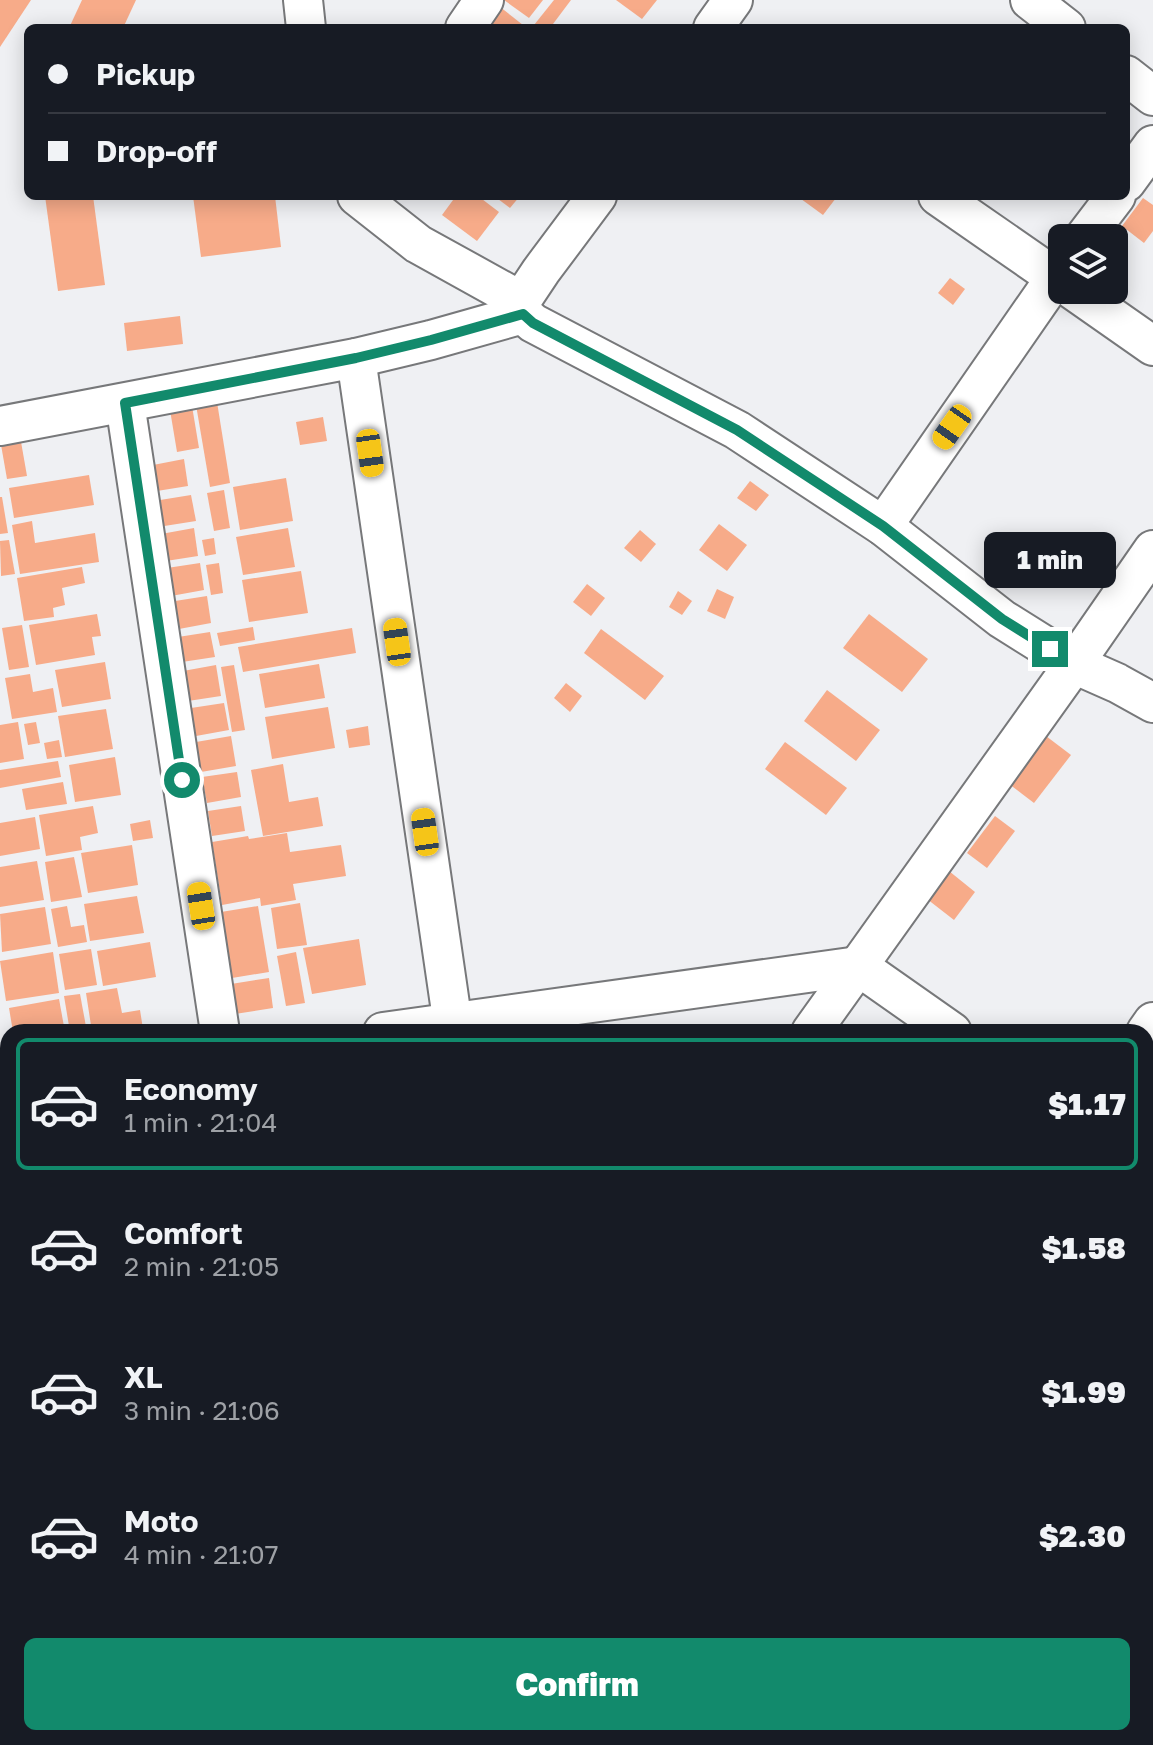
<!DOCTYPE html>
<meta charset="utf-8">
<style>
body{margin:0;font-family:"Golos Text",sans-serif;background:#20242c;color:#f1f3f6;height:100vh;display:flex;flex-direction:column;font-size:30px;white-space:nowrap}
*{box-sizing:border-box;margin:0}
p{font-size:26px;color:#9ea1a6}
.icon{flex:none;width:44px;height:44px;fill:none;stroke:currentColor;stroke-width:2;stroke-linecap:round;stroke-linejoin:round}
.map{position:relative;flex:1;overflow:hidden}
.sheet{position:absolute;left:0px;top:1024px;width:1154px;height:722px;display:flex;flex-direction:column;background:#171b24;border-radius:24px 24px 0 0;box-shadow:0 4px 20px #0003}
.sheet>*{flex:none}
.top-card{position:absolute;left:24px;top:24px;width:1106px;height:176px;border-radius:12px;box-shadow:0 4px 20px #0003;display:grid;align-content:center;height:176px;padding:0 24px;background:#171b24}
.tools{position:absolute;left:1048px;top:224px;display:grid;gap:16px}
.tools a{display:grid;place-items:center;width:80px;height:80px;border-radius:12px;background:#171b24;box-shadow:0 4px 20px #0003;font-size:40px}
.end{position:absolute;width:36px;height:36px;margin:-18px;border:10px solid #128a6c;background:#fff;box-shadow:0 0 0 4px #fff}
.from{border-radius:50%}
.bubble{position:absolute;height:56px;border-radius:12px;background:#171b24;box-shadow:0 4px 20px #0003;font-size:26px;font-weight:800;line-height:56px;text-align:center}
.car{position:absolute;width:24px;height:48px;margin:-24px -12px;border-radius:10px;box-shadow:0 0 6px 2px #0007;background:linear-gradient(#f5c518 24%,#345 0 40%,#f5c518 0 76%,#345 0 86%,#f5c518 0)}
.top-card b{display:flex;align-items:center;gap:28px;height:76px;font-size:30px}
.top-card b+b{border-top:2px solid #363941}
.top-card i{width:20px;height:20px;background:#f1f3f6}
ul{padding:14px 0 0;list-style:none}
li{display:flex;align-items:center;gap:24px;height:132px;margin:0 16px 12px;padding:0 8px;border:4px solid transparent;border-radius:12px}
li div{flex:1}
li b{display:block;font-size:30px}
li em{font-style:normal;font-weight:800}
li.active{border-color:#128a6c}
li>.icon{width:72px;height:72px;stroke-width:1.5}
.primary-button{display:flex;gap:16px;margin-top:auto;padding:16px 24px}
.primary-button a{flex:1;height:92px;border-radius:12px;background:#128a6c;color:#fff;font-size:32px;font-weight:800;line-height:92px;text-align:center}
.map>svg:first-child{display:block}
.building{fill:#f7ab89}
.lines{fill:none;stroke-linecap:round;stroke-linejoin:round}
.minor-casing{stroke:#77787a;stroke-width:42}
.minor{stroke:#fff;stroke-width:38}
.route{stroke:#128a6c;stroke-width:10}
</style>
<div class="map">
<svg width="1153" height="1745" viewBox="0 0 1153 1745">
<rect width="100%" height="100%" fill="#eff0f3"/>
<g class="building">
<polygon points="0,0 31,0 0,47"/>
<polygon points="82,0 136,0 123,28 69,28"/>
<polygon points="504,0 543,0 529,18"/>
<polygon points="554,0 571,0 550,28 538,28 534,25"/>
<polygon points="616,0 657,0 642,19"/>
<polygon points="499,6 523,25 520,28 482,28"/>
<polygon points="45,196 93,196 105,285 58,291"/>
<polygon points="193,196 275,196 281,247 201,257"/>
<polygon points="456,196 478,196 499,212 477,241 442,215"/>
<polygon points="494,196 520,196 510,208"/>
<polygon points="797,196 834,196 836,198 823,215"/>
<polygon points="1143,198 1153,205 1153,231 1144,243 1122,226"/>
<polygon points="950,278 965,289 953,305 938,293"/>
<polygon points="180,316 183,344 127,351 124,323"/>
<polygon points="191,400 199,448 177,452 169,404"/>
<polygon points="217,402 230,483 210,487 196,405"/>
<polygon points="323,417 327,441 300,445 296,422"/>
<polygon points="20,436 27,476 7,479 0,439"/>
<polygon points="184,459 188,486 157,491 153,465"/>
<polygon points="89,475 94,505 14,518 9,488"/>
<polygon points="286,478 293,521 240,530 233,487"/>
<polygon points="750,481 769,495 756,511 737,498"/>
<polygon points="224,490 230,528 214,531 207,493"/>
<polygon points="191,495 196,521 158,527 154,501"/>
<polygon points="0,497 2,497 8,533 0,534"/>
<polygon points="32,521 35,543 95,533 99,562 20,574 12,525"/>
<polygon points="719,524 747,545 727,571 699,550"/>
<polygon points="194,528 198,556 166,561 161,534"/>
<polygon points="288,528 295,567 243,575 236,537"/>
<polygon points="640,530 656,544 641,562 624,548"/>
<polygon points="214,538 216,554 205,556 202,540"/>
<polygon points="9,540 15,574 1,576 0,541"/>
<polygon points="200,563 204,590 171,596 167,568"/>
<polygon points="219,563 223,593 211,595 206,565"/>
<polygon points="82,567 85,583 62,588 65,605 53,608 54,617 24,621 17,578"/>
<polygon points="301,571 308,613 249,622 242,580"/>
<polygon points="587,584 605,598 591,616 573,602"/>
<polygon points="717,589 734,597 725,619 707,611"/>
<polygon points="678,591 692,601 682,615 669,607"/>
<polygon points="207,596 211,623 179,629 175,601"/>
<polygon points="97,614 101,636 92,637 95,655 36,665 29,625"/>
<polygon points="869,614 928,659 902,692 843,648"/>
<polygon points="22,625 29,667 9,670 2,628"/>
<polygon points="253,627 255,640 220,646 217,633"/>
<polygon points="352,628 356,653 243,672 238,647"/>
<polygon points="601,629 664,676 645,700 584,653"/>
<polygon points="210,632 215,657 182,662 178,637"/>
<polygon points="105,662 111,699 62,707 55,670"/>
<polygon points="319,664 325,698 265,708 259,674"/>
<polygon points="216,665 221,696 188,701 183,671"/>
<polygon points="234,665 245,730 232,732 221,667"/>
<polygon points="30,674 33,692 53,688 57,712 12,719 5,678"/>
<polygon points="566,683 582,696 570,712 554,698"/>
<polygon points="827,690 880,730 856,761 804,721"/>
<polygon points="224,703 229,730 196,736 191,708"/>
<polygon points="328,707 335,748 272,759 265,717"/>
<polygon points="106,709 113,749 65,757 58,716"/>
<polygon points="18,722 24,759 0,763 0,725"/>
<polygon points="36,722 40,743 28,745 24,724"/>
<polygon points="368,726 370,745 349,748 346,730"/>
<polygon points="231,736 236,766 201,772 196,742"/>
<polygon points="1046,736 1071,755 1034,803 1009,784"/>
<polygon points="59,740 62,757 47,759 44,743"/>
<polygon points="785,742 847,788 826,815 765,769"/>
<polygon points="115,757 121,795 75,802 69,765"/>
<polygon points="58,761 61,777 0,788 0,770"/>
<polygon points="283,764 289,802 318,797 323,826 263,836 251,770"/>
<polygon points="237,772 241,797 207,803 202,777"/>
<polygon points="63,782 67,804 26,810 22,789"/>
<polygon points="93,806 98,833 80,837 82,850 46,856 39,815"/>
<polygon points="241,806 245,831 212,836 208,811"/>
<polygon points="995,816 1015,831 987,868 967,853"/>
<polygon points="35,817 40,849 0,856 0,823"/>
<polygon points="150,820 153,838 133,841 130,824"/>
<polygon points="287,833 290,852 341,845 346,876 293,884 296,900 261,906 260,898 222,905 212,842 248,836 249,839"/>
<polygon points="132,845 138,885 88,893 81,853"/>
<polygon points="74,857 82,897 51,902 45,862"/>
<polygon points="37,861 44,900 0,907 0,867"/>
<polygon points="949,871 975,892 954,920 927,899"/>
<polygon points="137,896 144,933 90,941 84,904"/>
<polygon points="300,903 307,945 277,949 271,908"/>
<polygon points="67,906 71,927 84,925 87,942 58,947 51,909"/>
<polygon points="258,906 269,972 232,978 221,912"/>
<polygon points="45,907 51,944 2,952 0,914"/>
<polygon points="359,939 366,985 312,994 303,948"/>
<polygon points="150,942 156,977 103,986 97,951"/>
<polygon points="91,949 97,985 65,990 59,954"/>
<polygon points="53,952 59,993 6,1001 0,961"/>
<polygon points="296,952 305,1003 286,1006 277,956"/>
<polygon points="269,978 273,1008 235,1014 231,984"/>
<polygon points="117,988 122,1013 140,1010 143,1029 127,1032 92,1032 86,993"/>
<polygon points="80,994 87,1032 70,1032 64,996"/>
<polygon points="59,999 65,1032 13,1032 9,1008"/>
<polygon points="1146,1229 1153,1234 1153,1267 1146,1262"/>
<polygon points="1151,1347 1153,1349 1153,1408 1146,1404 1146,1354"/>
<polygon points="1146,1418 1153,1423 1153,1464 1146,1474"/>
<polygon points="1146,1625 1153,1630 1153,1665 1146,1675"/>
<polygon points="1153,1702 1153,1745 1123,1745 1128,1738 1146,1738 1146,1712"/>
<polygon points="335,1738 366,1738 375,1745 330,1745"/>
<polygon points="408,1738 432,1738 426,1745 402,1745"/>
<polygon points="482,1738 522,1738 517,1745 491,1745"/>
<polygon points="908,1738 971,1738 966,1745 918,1745"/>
<polygon points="1070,1738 1103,1738 1105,1739 1101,1745 1081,1745"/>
</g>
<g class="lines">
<g class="minor-casing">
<g id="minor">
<polyline points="303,0 306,28"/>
<polyline points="1030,0 1066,28"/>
<polyline points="465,28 484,0"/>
<polyline points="713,28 733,0"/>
<polyline points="1126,75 1153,96"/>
<polyline points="1126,182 1153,145"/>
<polyline points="357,196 418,244 521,301"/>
<polyline points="938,196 1062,282"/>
<polyline points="1084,238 1116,196"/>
<polyline points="1073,290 1153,346"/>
<polyline points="523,314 521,301 541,271 597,196"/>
<polyline points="356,358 454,1032"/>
<polyline points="125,403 220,1032"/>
<polyline points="0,426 356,358 431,340 523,314 533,323 737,430 883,526 1002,619 1074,664 1117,683 1153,703"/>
<polyline points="883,526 1062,268"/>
<polyline points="383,1032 858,966 952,1032"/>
<polyline points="811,1032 1074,664 1153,550"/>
<polyline points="1146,1032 1153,1022"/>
<polyline points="0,1090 8,1089"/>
<polyline points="1146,1099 1153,1088"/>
<polyline points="0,1159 8,1214"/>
<polyline points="1146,1303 1153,1308"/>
<polyline points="0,1333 8,1332"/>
<polyline points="0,1555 8,1554"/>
<polyline points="1146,1609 1153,1599"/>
<polyline points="89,1738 90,1745"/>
<polyline points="872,1738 881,1745"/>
<polyline points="298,1745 303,1738"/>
<polyline points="639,1745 644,1738"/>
<polyline points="688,1745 693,1738"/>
<polyline points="1046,1745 1051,1738"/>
</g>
</g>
<use href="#minor" class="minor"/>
</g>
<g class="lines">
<polyline class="route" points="182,780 125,403 356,358 431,340 523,314 533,323 737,430 883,526 1002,619 1050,649"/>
</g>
</svg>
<div class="tools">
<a><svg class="icon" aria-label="layers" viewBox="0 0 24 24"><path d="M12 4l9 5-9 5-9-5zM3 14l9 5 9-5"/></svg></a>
</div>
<i class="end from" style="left:182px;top:780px"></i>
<i class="end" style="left:1050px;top:649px"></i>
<div class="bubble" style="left:984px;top:532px;width:132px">1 min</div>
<i class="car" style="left:952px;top:427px;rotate:215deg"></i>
<i class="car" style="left:370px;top:453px;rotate:172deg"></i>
<i class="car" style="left:397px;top:642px;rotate:352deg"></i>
<i class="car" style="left:425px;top:832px;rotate:352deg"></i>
<i class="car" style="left:201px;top:906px;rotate:351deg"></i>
<div class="top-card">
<b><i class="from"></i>Pickup</b>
<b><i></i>Drop-off</b>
</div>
<section class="sheet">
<ul>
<li class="active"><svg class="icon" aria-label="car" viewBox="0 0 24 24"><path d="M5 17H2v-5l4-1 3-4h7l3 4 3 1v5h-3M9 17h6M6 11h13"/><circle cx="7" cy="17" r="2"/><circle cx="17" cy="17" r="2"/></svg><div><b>Economy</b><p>1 min · 21:04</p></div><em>$1.17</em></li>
<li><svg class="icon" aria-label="car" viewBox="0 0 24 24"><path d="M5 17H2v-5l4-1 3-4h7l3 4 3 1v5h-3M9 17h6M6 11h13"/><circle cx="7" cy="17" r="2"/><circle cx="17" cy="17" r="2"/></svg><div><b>Comfort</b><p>2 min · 21:05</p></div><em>$1.58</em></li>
<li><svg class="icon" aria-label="car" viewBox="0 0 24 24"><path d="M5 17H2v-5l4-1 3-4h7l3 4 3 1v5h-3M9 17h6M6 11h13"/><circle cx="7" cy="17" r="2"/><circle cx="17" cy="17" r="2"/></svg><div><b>XL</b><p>3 min · 21:06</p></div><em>$1.99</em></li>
<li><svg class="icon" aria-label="car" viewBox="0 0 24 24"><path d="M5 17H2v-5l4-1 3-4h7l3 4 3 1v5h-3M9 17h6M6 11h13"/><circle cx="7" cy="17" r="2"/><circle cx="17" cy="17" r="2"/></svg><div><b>Moto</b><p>4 min · 21:07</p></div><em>$2.30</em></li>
</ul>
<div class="primary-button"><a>Confirm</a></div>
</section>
</div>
